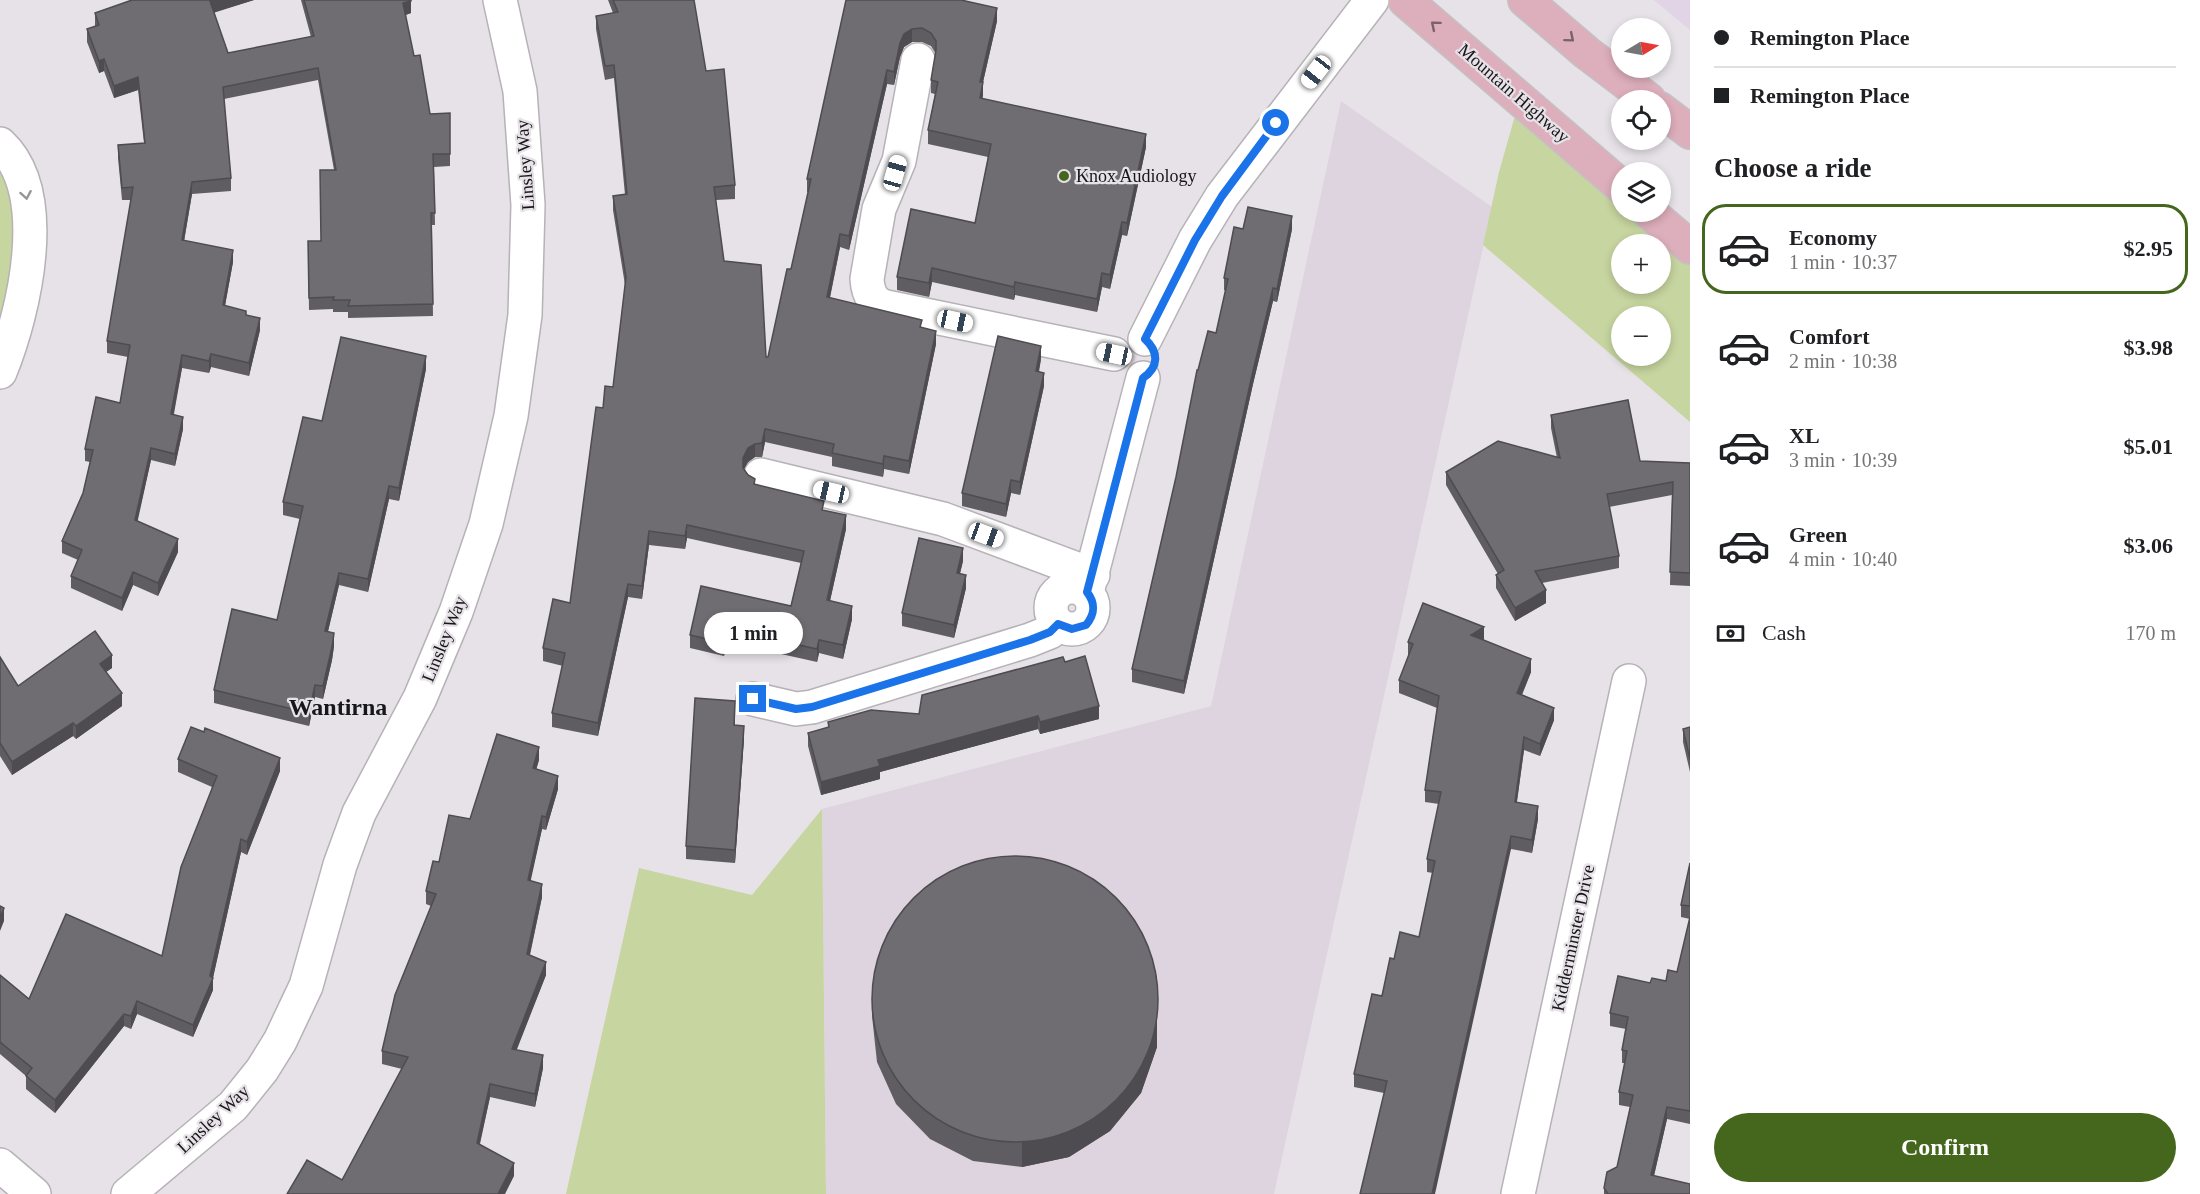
<!DOCTYPE html>
<meta charset="utf-8">
<style>
body{margin:0;font-family:Georgia,serif;background:#f2f2f2;color:#202124;height:100vh;display:flex;flex-direction:column;font-size:22px;white-space:nowrap}
*{box-sizing:border-box;margin:0}
p{font-size:20px;color:#757577}
.icon{flex:none;width:33px;height:33px;fill:none;stroke:currentColor;stroke-width:2;stroke-linecap:round;stroke-linejoin:round}
.map{position:relative;flex:1;overflow:hidden}
.sheet{display:flex;flex-direction:column;background:#fff;width:510px}
.sheet>*{flex:none}
.banner{display:grid;align-content:center;height:132px;padding:0 24px;background:#fff}
.needle{width:39px;rotate:80deg}
.buttons{position:absolute;left:1611px;top:18px;display:grid;gap:12px}
.buttons a{display:grid;place-items:center;width:60px;height:60px;border-radius:50%;background:#fff;box-shadow:0 3px 9px #0003;font-size:30px}
.end{position:absolute;width:27px;height:27px;margin:-14px;border:8px solid #1a73e8;background:#fff;box-shadow:0 0 0 3px #fff}
.from{border-radius:50%}
.bubble{position:absolute;height:42px;border-radius:21px;background:#fff;box-shadow:0 3px 9px #0003;font-size:20px;font-weight:800;line-height:42px;text-align:center}
.car{position:absolute;width:18px;height:36px;margin:-18px -9px;border-radius:8px;box-shadow:0 0 4px 2px #0007;background:linear-gradient(#fff 24%,#345 0 40%,#fff 0 76%,#345 0 86%,#fff 0)}
.banner b{display:flex;align-items:center;gap:21px;height:57px;font-size:22px}
.banner b+b{border-top:2px solid #e0e0e0}
.banner i{width:15px;height:15px;background:#202124}
ul{padding:0;list-style:none}
li{display:flex;align-items:center;gap:18px;height:90px;margin:0 12px 9px;padding:0 12px;border:3px solid transparent;border-radius:24px}
li div{flex:1}
li b{display:block;font-size:22px}
li em{font-style:normal;font-weight:800}
li.active{border-color:#45661d}
li>.icon{width:54px;height:54px;stroke-width:1.5}
h2{padding:0 24px;font-size:27px;line-height:72px}
.pay{display:flex;align-items:center;gap:15px;height:66px;padding:0 24px;font-size:22px}
.pay p{margin-inline-start:auto}
.button{display:flex;gap:12px;margin-top:auto;padding:12px 24px}
.button a{flex:1;height:69px;border-radius:36px;background:#45661d;color:#fff;font-size:24px;font-weight:800;line-height:69px;text-align:center}
main{display:flex;flex:1;min-height:0}
.map>svg:first-child{display:block}
.commercial{fill:#e2d4e7}
.built{fill:#ded4e0}
.green{fill:#c7d5a0;fill-rule:evenodd}
.lines{fill:none;stroke-linecap:round;stroke-linejoin:round}
.street-casing{stroke:#b6b2b7;stroke-width:36}
.primary-casing{stroke:#c3c2c3;stroke-width:36}
.street{stroke:#fff;stroke-width:33}
.primary{stroke:#ddaebb;stroke-width:33}
.wall{fill:#5f5d62}
.shaded-wall{fill:#4e4c50}
.building{fill:#6f6c72;stroke:#4e4c50;stroke-width:1.5}
.oneway{stroke:#7a626a}
.oneway2{stroke:#979697}
.route{stroke:#1a73e8;stroke-width:8}
.poi-dot{fill:#45661d;stroke:#e7e2e8;stroke-width:2}
.labels{text-anchor:middle;dominant-baseline:central;stroke-width:4.5;stroke-linejoin:round;paint-order:stroke}
.street-label{font-size:18px;fill:#171618;stroke:#e7e2e8}
.poi-label{font-size:18px;fill:#171618;stroke:#e7e2e8;text-anchor:start}
.district-label{font-size:24px;font-weight:bold;fill:#171618;stroke:#e7e2e8}
</style>
<main>
<div class="map">
<svg width="1690" height="1194" viewBox="0 0 1690 1194">
<rect width="100%" height="100%" fill="#e7e2e8"/>
<polygon class="commercial" points="1654,0 1690,0 1690,30"/>
<polygon class="built" points="1341,101 1492,207 1274,1194 826,1194 822,809 1211,706"/>
<g class="green">
<path d="M1520 98 1621 187 1622 212H1649L1690 247V422L1483 245 1499 172ZM1622 244H1660V284H1622ZM1622 316H1660V356H1622Z"/>
<polygon points="0,144 23,177 0,372"/>
<polygon points="822,809 826,1194 566,1194 639,868 752,895"/>
</g>
<g class="lines">
<g class="street-casing">
<g id="street">
<path d="M918 60 899 161 879 209 867 279C868 293 872 303 886 307L1114 354"/>
<path d="M0 144C53 193 24 313 0 372"/>
<polyline points="1145,339 1195,240 1222,196 1372,0"/>
<polyline points="761,475 943,519 1093,575"/>
<circle cx="1072" cy="608" r="21"/>
<polyline points="1087,592 1143,378"/>
<polyline points="753,699 796,709 812,707 1030,640 1050,632 1058,624"/>
<polyline points="0,1165 34,1194"/>
<polyline points="128,1194 233,1106 262,1070 280,1041 306,986 340,865 359,813 420,698 456,612 486,524 511,416 525,315 528,205 520,91 500,0"/>
<polyline points="1518,1194 1629,681"/>
</g>
</g>
<g class="primary-casing">
<g id="primary">
<polyline points="1405,0 1622,187"/>
<polyline points="1525,0 1587,53 1649,100"/>
<polyline points="1660,109 1690,132"/>
<polyline points="1649,212 1690,247"/>
</g>
</g>
<use href="#street" class="street"/>
<use href="#primary" class="primary"/>
</g>
<g class="wall">
<polygon points="132,0 254,0 214,12 228,53 311,37 301,0 411,0 411,13 405,15 414,56 430,114 450,113 450,166 434,167 435,225 432,225 433,316 348,318 348,312 333,312 333,309 309,310 308,241 321,241 334,170 318,80 224,99 231,178 231,191 192,194 184,241 233,262 225,305 246,315 260,330 249,376 211,367 209,373 182,368 174,414 183,429 175,466 151,460 137,521 178,552 158,596 133,585 122,611 71,588 71,576 78,560 62,553 62,541 83,493 90,462 85,461 85,449 120,403 128,357 107,353 107,341 131,200 122,200 118,158 118,145 144,143 138,90 114,98 104,71 99,73 87,42 87,29 95,27 95,13"/>
<polygon points="608,0 694,0 706,71 735,185 735,199 716,200 724,261 766,357 768,357 791,269 808,192 807,192 807,179 846,0 997,21 983,82 982,99 1146,147 1127,236 1122,235 1110,289 1102,287 1097,312 1015,295 1014,300 932,282 929,297 897,290 897,277 975,223 988,157 928,144 928,130 935,94 931,93 931,80 936,54 931,46 922,42 912,42 904,47 900,57 894,85 887,84 849,250 840,247 830,298 922,327 936,344 909,474 884,469 883,477 832,466 832,457 765,442 762,457 755,457 748,462 744,469 755,484 824,511 846,529 830,601 852,619 843,659 819,653 817,662 750,647 749,652 726,646 724,656 690,648 690,635 791,606 801,563 687,538 685,549 649,545 642,599 628,597 598,736 552,727 552,713 563,666 543,661 543,648 570,603 603,408 613,387 625,285 613,210 613,196 625,195 614,78 605,80 596,29 596,16 613,13"/>
<polygon points="1243,229 1292,229 1277,302 1273,301 1253,384 1184,694 1132,682 1132,669 1176,477 1198,370 1216,333 1226,291 1224,290 1224,278"/>
<polygon points="1041,359 1039,372 1044,386 1020,495 1011,493 1006,517 962,506 962,493"/>
<polygon points="426,369 399,501 389,499 368,592 339,585 328,631 334,646 332,660 323,699 315,697 309,726 214,703 214,690 277,620 300,519 283,515 283,502 322,421"/>
<polygon points="1551,415 1640,461 1690,463 1690,586 1670,585 1672,495 1609,507 1619,556 1619,568 1542,583 1546,603 1515,621 1496,588 1496,575 1498,574 1446,485 1446,472 1557,458 1551,428"/>
<polygon points="963,561 960,573 966,588 954,638 902,626 902,613"/>
<polygon points="1483,640 1531,672 1522,695 1554,720 1540,756 1524,750 1517,802 1538,819 1532,853 1511,849 1384,1093 1354,1087 1354,1074 1394,959 1419,937 1433,873 1427,872 1427,859 1439,804 1425,802 1425,790 1437,708 1399,693 1399,680 1409,655 1408,655 1408,642"/>
<polygon points="0,657 18,686 112,668 106,672 122,706 76,739 73,736 12,775 0,756"/>
<polygon points="1065,662 1099,719 1040,734 1038,729 880,772 880,779 821,795 808,746 808,733 828,727 828,722 919,714"/>
<polygon points="735,714 735,725 744,739 735,863 686,859 686,846"/>
<polygon points="1690,727 1690,772 1683,742 1683,729"/>
<polygon points="178,759 280,771 247,855 241,852 213,977 213,990 193,1037 137,1014 131,1029 124,1026 55,1113 26,1089 26,1076 0,1054 0,975 29,999 162,956 212,787 178,772"/>
<polygon points="539,760 536,769 558,789 546,830 542,829 530,881 542,897 530,955 546,975 516,1050 543,1068 535,1107 490,1097 480,1144 514,1176 342,1180 402,1069 382,1064 382,1051 431,906 426,904 426,891 439,862 470,819"/>
<polygon points="1690,863 1690,1124 1667,1119 1654,1176 1690,1194 1604,1194 1604,1188 1617,1167 1630,1107 1619,1105 1619,1092 1625,1063 1622,1063 1622,1050 1626,1029 1610,1026 1610,1013 1650,983 1666,981 1677,972 1690,919 1681,917 1681,905"/>
<polygon points="872,992 1157,1047 1141,1093 1110,1131 1069,1157 1022,1167 973,1161 930,1139 896,1104 877,1062 872,1016"/>
</g>
<g class="shaded-wall">
<polygon points="214,0 254,0 210,14 210,1"/>
<polygon points="411,1 411,13 403,16 403,3"/>
<polygon points="997,8 997,21 980,95 980,82"/>
<polygon points="912,29 912,42 904,47 900,57 894,85 894,72 900,43 904,34"/>
<polygon points="104,59 104,71 99,73 99,61"/>
<polygon points="887,70 887,84 849,250 849,236"/>
<polygon points="138,77 138,90 114,98 114,86"/>
<polygon points="983,82 983,96 980,112 980,98"/>
<polygon points="1146,134 1146,147 1127,236 1127,223"/>
<polygon points="192,182 192,194 182,253 182,240"/>
<polygon points="1292,216 1292,229 1277,302 1277,289"/>
<polygon points="1122,222 1122,235 1110,289 1110,275"/>
<polygon points="840,234 840,247 827,311 827,297"/>
<polygon points="233,250 233,262 223,317 223,305"/>
<polygon points="932,268 932,282 929,297 929,283"/>
<polygon points="1102,273 1102,287 1097,312 1097,299"/>
<polygon points="1015,282 1015,295 1014,300 1014,287"/>
<polygon points="1273,288 1273,301 1253,384 1184,694 1184,681 1253,371"/>
<polygon points="260,318 260,330 249,376 249,363"/>
<polygon points="936,331 936,344 909,474 909,461"/>
<polygon points="1041,346 1041,359 1036,384 1036,371"/>
<polygon points="211,354 211,367 209,373 209,361"/>
<polygon points="182,355 182,368 171,426 171,414"/>
<polygon points="426,356 426,369 399,501 399,488"/>
<polygon points="1044,373 1044,386 1020,495 1020,482"/>
<polygon points="183,417 183,429 175,466 175,454"/>
<polygon points="765,429 765,442 762,457 762,443"/>
<polygon points="755,444 755,457 748,462 743,471 743,458 748,448"/>
<polygon points="151,448 151,460 135,533 135,520"/>
<polygon points="884,456 884,469 883,477 883,464"/>
<polygon points="1011,480 1011,493 1006,517 1006,504"/>
<polygon points="389,486 389,499 368,592 368,579"/>
<polygon points="846,515 846,529 827,614 827,600"/>
<polygon points="687,525 687,538 685,549 685,536"/>
<polygon points="649,531 649,545 642,599 642,586"/>
<polygon points="178,539 178,552 158,596 158,583"/>
<polygon points="963,548 963,561 957,586 957,573"/>
<polygon points="133,572 133,585 122,611 122,598"/>
<polygon points="339,573 339,585 325,644 325,631"/>
<polygon points="966,575 966,588 954,638 954,625"/>
<polygon points="628,584 628,597 598,736 598,723"/>
<polygon points="1546,590 1546,603 1515,621 1515,608"/>
<polygon points="852,606 852,619 843,659 843,645"/>
<polygon points="1484,627 1484,640 1471,648 1471,635"/>
<polygon points="334,633 334,646 332,660 323,699 323,686"/>
<polygon points="726,633 726,646 724,656 724,643"/>
<polygon points="750,634 750,647 749,652 749,639"/>
<polygon points="819,640 819,653 817,662 817,649"/>
<polygon points="112,655 112,668 100,676 100,664"/>
<polygon points="1531,659 1531,672 1517,706 1517,693"/>
<polygon points="315,685 315,697 309,726 309,713"/>
<polygon points="122,693 122,706 76,739 76,726"/>
<polygon points="1099,706 1099,719 1040,734 1040,722"/>
<polygon points="1554,708 1554,720 1540,756 1540,744"/>
<polygon points="1038,716 1038,729 880,772 880,779 821,795 821,782 878,760"/>
<polygon points="73,723 73,736 12,775 12,762"/>
<polygon points="744,726 744,739 735,863 735,850"/>
<polygon points="1524,737 1524,750 1515,814 1515,802"/>
<polygon points="539,747 539,760 533,781 533,768"/>
<polygon points="280,758 280,771 247,855 247,842"/>
<polygon points="558,776 558,789 546,830 546,817"/>
<polygon points="1538,806 1538,819 1532,853 1532,840"/>
<polygon points="542,816 542,829 528,893 528,880"/>
<polygon points="1511,836 1511,849 1435,1194 1432,1194"/>
<polygon points="241,839 241,852 213,978 213,990 193,1037 193,1025 210,976"/>
<polygon points="542,884 542,897 527,967 527,954"/>
<polygon points="4,908 4,921 0,931 0,918"/>
<polygon points="546,962 546,975 512,1062 512,1049"/>
<polygon points="1157,975 1157,1047 1141,1093 1110,1131 1069,1157 1022,1167 1022,1143"/>
<polygon points="137,1001 137,1014 131,1029 131,1016"/>
<polygon points="124,1014 124,1026 55,1113 55,1100"/>
<polygon points="543,1055 543,1068 535,1107 535,1094"/>
<polygon points="490,1084 490,1097 477,1155 477,1143"/>
<polygon points="1667,1107 1667,1119 1651,1188 1651,1175"/>
<polygon points="514,1163 514,1176 505,1194 498,1194"/>
</g>
<g class="building">
<polygon points="132,0 214,0 210,1 228,53 314,36 304,0 411,0 411,1 403,3 414,56 420,55 430,114 450,113 450,154 433,154 435,213 431,213 433,304 348,306 350,300 333,300 334,297 309,298 308,241 321,241 320,170 336,170 318,68 223,87 231,178 192,182 182,240 233,250 223,305 246,311 246,315 260,318 249,363 211,354 209,361 182,355 171,414 183,417 175,454 151,448 135,520 178,539 158,583 133,572 122,598 71,576 82,550 62,541 83,493 93,450 85,449 96,397 120,403 130,345 107,341 133,187 122,188 118,145 145,143 138,77 114,86 104,59 99,61 87,29 99,25 95,13"/>
<polygon points="613,0 694,0 706,71 724,69 735,185 714,187 724,261 761,265 766,357 768,357 787,269 791,269 811,179 807,179 846,0 961,0 997,8 980,82 983,82 980,98 1146,134 1127,223 1122,222 1110,275 1102,273 1097,299 1015,282 1014,287 932,268 929,283 897,277 911,209 975,223 991,144 928,130 938,82 931,80 936,50 936,41 931,33 922,28 912,29 904,34 900,43 894,72 887,70 849,236 840,234 827,297 922,320 920,327 936,331 909,461 884,456 883,464 832,453 834,444 765,429 762,443 755,444 748,448 743,458 743,468 748,475 755,479 754,484 824,501 822,510 846,515 827,600 852,606 843,645 819,640 817,649 750,634 749,639 726,633 724,643 690,635 701,586 791,606 804,551 687,525 685,536 649,531 642,586 628,584 598,723 552,713 565,653 543,648 553,599 570,603 596,407 603,408 605,386 613,387 626,277 613,196 627,194 614,65 605,66 596,16 618,12"/>
<polygon points="1248,207 1292,216 1277,289 1273,288 1253,371 1184,681 1132,669 1176,477 1197,370 1198,370 1208,331 1216,333 1228,279 1224,278 1234,227 1243,229"/>
<polygon points="998,336 1041,346 1036,371 1044,373 1020,482 1011,480 1006,504 962,493"/>
<polygon points="341,337 426,356 399,488 389,486 368,579 339,573 325,631 334,633 332,647 323,686 315,685 309,713 214,690 232,609 277,620 303,506 283,502 303,417 322,421"/>
<polygon points="1628,400 1640,461 1690,463 1690,573 1670,572 1673,482 1607,494 1619,556 1535,571 1546,590 1515,608 1496,575 1504,570 1446,472 1498,441 1560,458 1551,415"/>
<polygon points="919,538 963,548 957,573 966,575 954,625 902,613"/>
<polygon points="1423,603 1484,627 1471,635 1531,659 1517,693 1554,708 1540,744 1524,737 1515,802 1538,806 1532,840 1511,836 1432,1194 1360,1194 1387,1081 1354,1074 1372,994 1382,996 1390,958 1394,959 1400,932 1419,937 1435,861 1427,859 1441,792 1425,790 1439,696 1399,680 1413,644 1408,642"/>
<polygon points="95,631 112,655 100,664 122,693 76,726 73,723 12,762 0,743 0,657 18,686"/>
<polygon points="1085,656 1099,706 1040,722 1038,716 878,760 880,766 821,782 808,733 829,727 828,722 871,710 919,714 922,695 1063,657 1065,662"/>
<polygon points="695,698 735,701 734,725 744,726 735,850 686,846"/>
<polygon points="191,727 204,732 205,728 280,758 247,842 241,839 210,976 213,978 193,1025 137,1001 131,1016 124,1014 55,1100 26,1076 32,1068 0,1042 0,975 29,999 66,914 162,956 181,867 217,776 178,759"/>
<polygon points="1690,727 1690,759 1683,729"/>
<polygon points="497,734 539,747 533,768 558,776 546,817 542,816 528,880 542,884 527,954 546,962 512,1049 543,1055 535,1094 490,1084 477,1143 514,1163 498,1194 287,1194 307,1160 342,1180 408,1057 382,1051 395,995 436,894 426,891 433,861 439,862 449,815 470,819"/>
<circle cx="1015" cy="999" r="143"/>
<polygon points="1690,863 1690,906 1681,905"/>
<polygon points="0,906 4,908 0,918"/>
<polygon points="1690,917 1690,1111 1667,1107 1651,1175 1690,1184 1690,1194 1608,1194 1604,1188 1607,1172 1617,1167 1633,1095 1619,1092 1627,1051 1622,1050 1628,1017 1610,1013 1618,976 1650,983 1652,978 1666,981 1668,970 1677,972"/>
</g>
<defs><path id="oneway-chevron" d="M-2-3.5L2.5 0L-2 3.5" fill="none" stroke-width="1.6" stroke-linecap="round" stroke-linejoin="round" transform="scale(1.5)"/></defs>
<g class="oneway">
<use href="#oneway-chevron" transform="translate(1435 25) rotate(-140)"/>
<use href="#oneway-chevron" transform="translate(1570 38) rotate(40)"/>
</g>
<use class="oneway2" href="#oneway-chevron" transform="translate(26 195) rotate(80)"/>
<g class="lines">
<path class="route" d="M753 699 796 709 812 707 1030 640 1050 632 1058 624 1072 629 1086 625C1095 614 1096 604 1087 592L1143 378C1159 367 1159 352 1145 339L1195 240 1222 196 1276 123"/>
</g>
<circle class="poi-dot" cx="1064" cy="176" r="6"/>
<g class="labels">
<g class="street-label">
<text transform="translate(1514 93) rotate(41)">Mountain Highway</text>
<text transform="translate(525 165) rotate(-94)">Linsley Way</text>
<text transform="translate(444 639) rotate(-68)">Linsley Way</text>
<text transform="translate(1573 938) rotate(-78)">Kidderminster Drive</text>
<text transform="translate(213 1119) rotate(-43)">Linsley Way</text>
</g>
<g class="poi-label">
<text x="1076" y="176">Knox Audiology</text>
</g>
<g class="district-label">
<text x="338" y="707">Wantirna</text>
</g>
</g>
</svg>
<div class="buttons">
<a><svg class="needle" viewBox="-14 -14 28 28"><path d="M0-13l5 13h-10z" fill="#e53935"/><path d="M0 13l5-13h-10z" fill="#757577"/></svg></a>
<a><svg class="icon" aria-label="locate" viewBox="0 0 24 24"><circle cx="12" cy="12" r="6"/><path d="M12 2v4M12 18v4M2 12h4M18 12h4"/></svg></a>
<a><svg class="icon" aria-label="layers" viewBox="0 0 24 24"><path d="M12 4l9 5-9 5-9-5zM3 14l9 5 9-5"/></svg></a>
<a>+</a>
<a>−</a>
</div>
<i class="end from" style="left:1276px;top:123px"></i>
<i class="end" style="left:753px;top:699px"></i>
<div class="bubble" style="left:704px;top:612px;width:99px">1 min</div>
<i class="car" style="left:1316px;top:72px;rotate:218deg"></i>
<i class="car" style="left:895px;top:173px;rotate:16deg"></i>
<i class="car" style="left:955px;top:321px;rotate:102deg"></i>
<i class="car" style="left:1114px;top:354px;rotate:282deg"></i>
<i class="car" style="left:831px;top:492px;rotate:283deg"></i>
<i class="car" style="left:986px;top:535px;rotate:110deg"></i>
</div>
<section class="sheet">
<div class="banner">
<b><i class="from"></i>Remington Place</b>
<b><i></i>Remington Place</b>
</div>
<h2>Choose a ride</h2>
<ul>
<li class="active"><svg class="icon" aria-label="car" viewBox="0 0 24 24"><path d="M5 17H2v-5l4-1 3-4h7l3 4 3 1v5h-3M9 17h6M6 11h13"/><circle cx="7" cy="17" r="2"/><circle cx="17" cy="17" r="2"/></svg><div><b>Economy</b><p>1 min · 10:37</p></div><em>$2.95</em></li>
<li><svg class="icon" aria-label="car" viewBox="0 0 24 24"><path d="M5 17H2v-5l4-1 3-4h7l3 4 3 1v5h-3M9 17h6M6 11h13"/><circle cx="7" cy="17" r="2"/><circle cx="17" cy="17" r="2"/></svg><div><b>Comfort</b><p>2 min · 10:38</p></div><em>$3.98</em></li>
<li><svg class="icon" aria-label="car" viewBox="0 0 24 24"><path d="M5 17H2v-5l4-1 3-4h7l3 4 3 1v5h-3M9 17h6M6 11h13"/><circle cx="7" cy="17" r="2"/><circle cx="17" cy="17" r="2"/></svg><div><b>XL</b><p>3 min · 10:39</p></div><em>$5.01</em></li>
<li><svg class="icon" aria-label="car" viewBox="0 0 24 24"><path d="M5 17H2v-5l4-1 3-4h7l3 4 3 1v5h-3M9 17h6M6 11h13"/><circle cx="7" cy="17" r="2"/><circle cx="17" cy="17" r="2"/></svg><div><b>Green</b><p>4 min · 10:40</p></div><em>$3.06</em></li>
</ul>
<div class="pay"><svg class="icon" aria-label="cash" viewBox="0 0 24 24"><path d="M3 7h18v10H3z"/><circle cx="12" cy="12" r="2"/></svg>Cash<p>170 m</p></div>
<div class="button"><a>Confirm</a></div>
</section>
</main>
